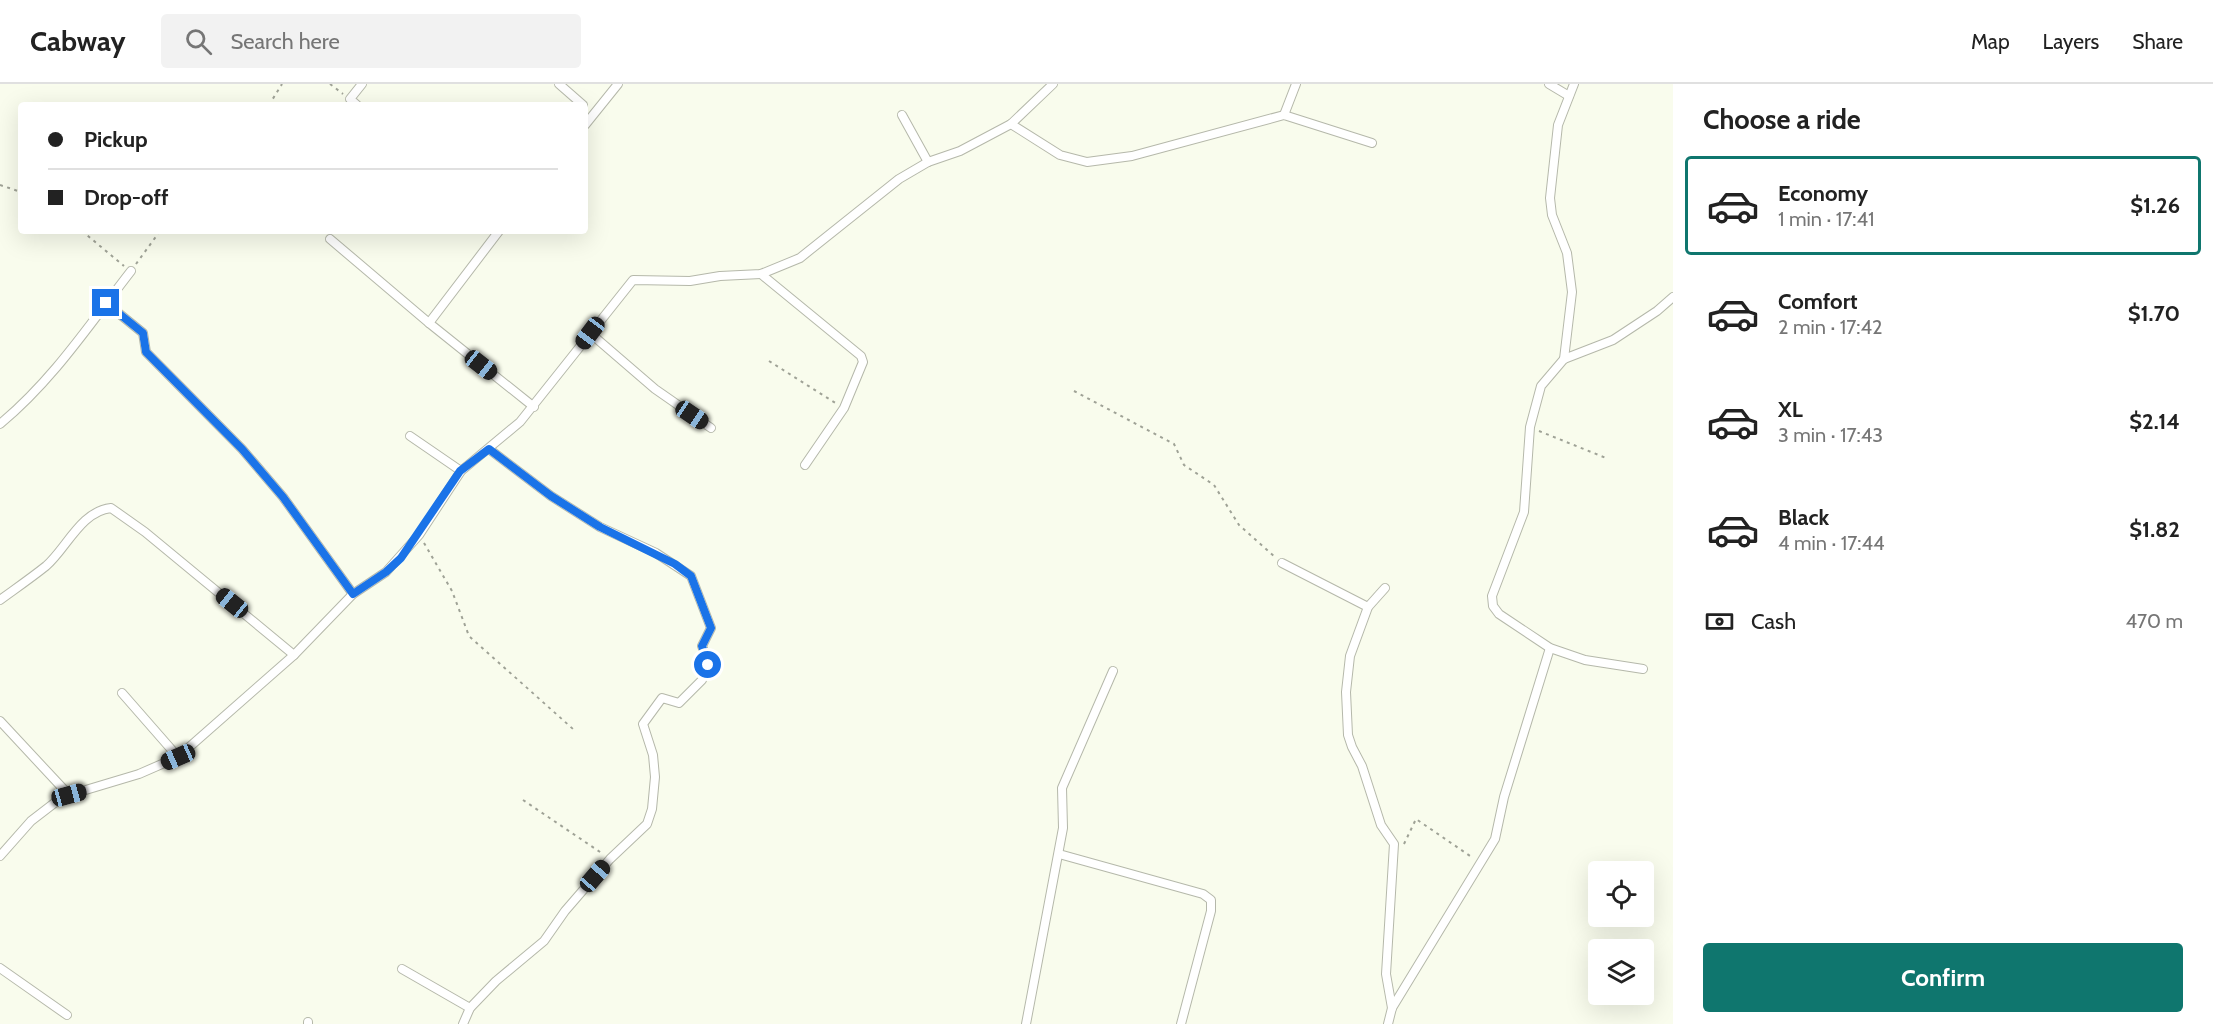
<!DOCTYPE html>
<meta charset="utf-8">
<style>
body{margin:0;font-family:Cabin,sans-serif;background:#f2f2f2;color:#222;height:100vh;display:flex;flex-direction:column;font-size:22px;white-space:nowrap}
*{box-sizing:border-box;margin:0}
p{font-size:20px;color:#767676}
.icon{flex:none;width:33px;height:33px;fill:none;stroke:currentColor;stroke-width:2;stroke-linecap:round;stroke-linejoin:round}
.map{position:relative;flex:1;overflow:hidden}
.drawer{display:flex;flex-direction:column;background:#fff;width:540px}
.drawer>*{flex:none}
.hud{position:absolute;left:18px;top:18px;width:570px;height:132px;border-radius:6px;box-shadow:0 6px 24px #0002;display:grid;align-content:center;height:132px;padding:0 30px;background:#fff}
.fabs{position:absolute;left:1588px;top:777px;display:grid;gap:12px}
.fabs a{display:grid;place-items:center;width:66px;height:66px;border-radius:6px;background:#fff;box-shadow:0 6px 24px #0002;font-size:30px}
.end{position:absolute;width:27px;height:27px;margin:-14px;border:8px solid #1a73e8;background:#fff;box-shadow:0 0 0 3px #fff}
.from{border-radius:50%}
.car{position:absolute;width:18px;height:36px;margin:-18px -9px;border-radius:8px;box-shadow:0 0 4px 2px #0007;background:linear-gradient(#222 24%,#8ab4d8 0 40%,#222 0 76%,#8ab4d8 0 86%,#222 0)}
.hud b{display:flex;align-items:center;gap:21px;height:57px;font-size:22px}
.hud b+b{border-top:2px solid #e0e0e0}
.hud i{width:15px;height:15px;background:#222}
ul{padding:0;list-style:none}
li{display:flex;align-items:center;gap:18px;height:99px;margin:0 12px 9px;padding:0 18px;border:3px solid transparent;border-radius:6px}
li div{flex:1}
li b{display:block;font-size:22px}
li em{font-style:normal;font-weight:700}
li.selected{border-color:#0f766e}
li>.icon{width:54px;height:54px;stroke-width:1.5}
h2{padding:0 30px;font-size:27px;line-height:72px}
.pay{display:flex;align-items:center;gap:15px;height:66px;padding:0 30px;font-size:22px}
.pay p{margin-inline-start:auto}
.primary-button{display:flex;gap:12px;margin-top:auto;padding:12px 30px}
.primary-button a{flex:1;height:69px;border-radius:6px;background:#0f766e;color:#fff;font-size:24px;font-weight:700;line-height:69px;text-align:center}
header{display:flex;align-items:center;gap:36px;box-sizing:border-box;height:84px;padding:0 30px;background:#fff;border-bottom:2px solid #e0e0e0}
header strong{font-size:28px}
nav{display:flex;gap:33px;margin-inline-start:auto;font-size:21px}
.search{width:420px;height:54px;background:#f2f2f2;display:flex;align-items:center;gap:15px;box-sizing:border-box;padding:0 21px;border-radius:6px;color:#767676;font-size:22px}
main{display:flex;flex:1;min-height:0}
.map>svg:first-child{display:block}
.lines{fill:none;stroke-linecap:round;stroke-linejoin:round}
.service-casing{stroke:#b5b8aa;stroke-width:10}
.path{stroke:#9fa296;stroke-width:2;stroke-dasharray:3 4.5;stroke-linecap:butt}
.service{stroke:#fff;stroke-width:8}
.route{stroke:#1a73e8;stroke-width:8}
</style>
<header>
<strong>Cabway</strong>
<div class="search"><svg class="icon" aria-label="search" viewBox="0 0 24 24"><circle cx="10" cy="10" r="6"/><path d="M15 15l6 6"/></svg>Search here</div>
<nav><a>Map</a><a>Layers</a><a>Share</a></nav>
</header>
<main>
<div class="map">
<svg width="1673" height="940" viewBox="0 0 1673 940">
<rect width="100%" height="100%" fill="#f9fced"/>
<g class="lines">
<g class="service-casing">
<g id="service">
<polyline points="559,0 583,21"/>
<polyline points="1549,0 1569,12"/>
<polyline points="357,21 350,15 362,0"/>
<polyline points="902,31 928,78"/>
<polyline points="1284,31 1296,0"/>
<polyline points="1011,40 1060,71 1087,78 1132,72 1284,31 1372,59"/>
<polyline points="585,41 618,0"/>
<polyline points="330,155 429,239 534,323"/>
<polyline points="761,190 861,272 863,278 844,324 805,381"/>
<polyline points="106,219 143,249 146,268 242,365 283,413 353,510"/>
<polyline points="429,239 499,147"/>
<polyline points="590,249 655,305 711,344"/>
<polyline points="1564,275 1572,208 1567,169 1552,131 1550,114 1558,41 1574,0"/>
<path d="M0 340C53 296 89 241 131 187"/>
<polyline points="410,352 461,387"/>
<polyline points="1282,479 1368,523"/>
<polyline points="1385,504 1368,523 1350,572 1346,608 1348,651 1352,663 1362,682 1381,741 1394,760 1386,890 1392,924"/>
<path d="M0 516C15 505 31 494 46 482 66 465 81 427 111 424L145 448 294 571"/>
<polyline points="1643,585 1585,576 1550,564 1499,530 1493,522 1492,512 1524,428 1530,343 1541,302 1564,275 1613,256 1657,227 1673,213"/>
<polyline points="122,609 178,673"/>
<polyline points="0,637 69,711"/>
<polyline points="1059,770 1203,810 1211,816 1211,827 1181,940"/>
<polyline points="0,772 31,737 57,717 69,711 139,690 178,673 294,571 353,510 386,488 419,451 461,387 520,338 633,196 690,197 720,192 761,190 800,174 899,95 928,78 960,67 1011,40 1053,0"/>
<polyline points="0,884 67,931"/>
<polyline points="402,885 470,924"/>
<polyline points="308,940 308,938"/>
<polyline points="463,940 470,924 496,897 544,857 565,827 610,775 647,740 652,725 655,693 653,671 643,640 662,614 679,619 702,596 708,577 702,562 711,544 691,492 656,469 600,443 551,412 489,365"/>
<polyline points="1026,940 1063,744 1062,704 1113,587"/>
<polyline points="1388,940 1392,924 1495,755 1504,713 1550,564"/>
</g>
</g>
<g class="path">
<polyline points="330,0 343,10"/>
<polyline points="269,21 282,0"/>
<polyline points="0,101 21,108"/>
<polyline points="82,147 124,182"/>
<polyline points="136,180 160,147"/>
<polyline points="769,277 837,320"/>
<polyline points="1074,307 1174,360 1184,381 1214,401 1239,441 1275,473"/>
<polyline points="1539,347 1606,374"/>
<polyline points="424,459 452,507 469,552 573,645"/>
<polyline points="523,716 603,770"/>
<polyline points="1404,760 1416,735 1473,774"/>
</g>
<use href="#service" class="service"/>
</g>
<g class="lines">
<polyline class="route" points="106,219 143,249 146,268 242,365 283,413 353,510 386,488 401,474 460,387 489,365 551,412 600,443 675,480 691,492 711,544 702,562 708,581"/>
</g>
</svg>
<div class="fabs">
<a><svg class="icon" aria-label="locate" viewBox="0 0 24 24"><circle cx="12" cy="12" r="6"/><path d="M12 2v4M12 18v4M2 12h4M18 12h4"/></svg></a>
<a><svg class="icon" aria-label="layers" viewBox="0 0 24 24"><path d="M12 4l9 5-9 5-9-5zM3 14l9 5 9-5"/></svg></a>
</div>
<i class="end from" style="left:708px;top:581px"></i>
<i class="end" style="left:106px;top:219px"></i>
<i class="car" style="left:590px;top:249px;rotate:217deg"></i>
<i class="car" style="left:481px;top:281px;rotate:128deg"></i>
<i class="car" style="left:692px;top:331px;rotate:124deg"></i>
<i class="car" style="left:232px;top:519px;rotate:309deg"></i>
<i class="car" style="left:178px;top:673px;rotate:246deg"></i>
<i class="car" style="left:69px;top:711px;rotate:75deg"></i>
<i class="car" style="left:595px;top:792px;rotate:41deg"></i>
<div class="hud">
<b><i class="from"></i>Pickup</b>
<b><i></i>Drop-off</b>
</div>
</div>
<section class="drawer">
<h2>Choose a ride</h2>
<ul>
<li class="selected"><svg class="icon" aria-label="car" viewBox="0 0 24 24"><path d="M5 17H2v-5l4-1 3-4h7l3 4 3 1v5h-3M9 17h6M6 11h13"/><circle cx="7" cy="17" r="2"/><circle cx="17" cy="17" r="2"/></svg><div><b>Economy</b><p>1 min · 17:41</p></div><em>$1.26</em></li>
<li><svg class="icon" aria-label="car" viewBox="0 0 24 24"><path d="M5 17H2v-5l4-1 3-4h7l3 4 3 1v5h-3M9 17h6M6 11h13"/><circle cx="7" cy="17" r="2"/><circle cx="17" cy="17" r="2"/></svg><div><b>Comfort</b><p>2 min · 17:42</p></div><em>$1.70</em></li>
<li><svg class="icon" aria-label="car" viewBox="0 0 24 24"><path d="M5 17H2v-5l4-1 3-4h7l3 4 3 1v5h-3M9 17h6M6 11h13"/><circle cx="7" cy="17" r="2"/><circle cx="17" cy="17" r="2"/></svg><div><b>XL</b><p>3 min · 17:43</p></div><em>$2.14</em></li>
<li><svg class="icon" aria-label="car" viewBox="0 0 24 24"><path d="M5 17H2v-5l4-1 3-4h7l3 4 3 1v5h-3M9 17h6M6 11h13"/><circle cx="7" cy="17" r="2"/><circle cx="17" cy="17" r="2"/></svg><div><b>Black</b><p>4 min · 17:44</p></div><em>$1.82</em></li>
</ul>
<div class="pay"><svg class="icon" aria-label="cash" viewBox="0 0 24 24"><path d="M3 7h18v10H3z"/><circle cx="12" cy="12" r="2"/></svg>Cash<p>470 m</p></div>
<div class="primary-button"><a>Confirm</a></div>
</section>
</main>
